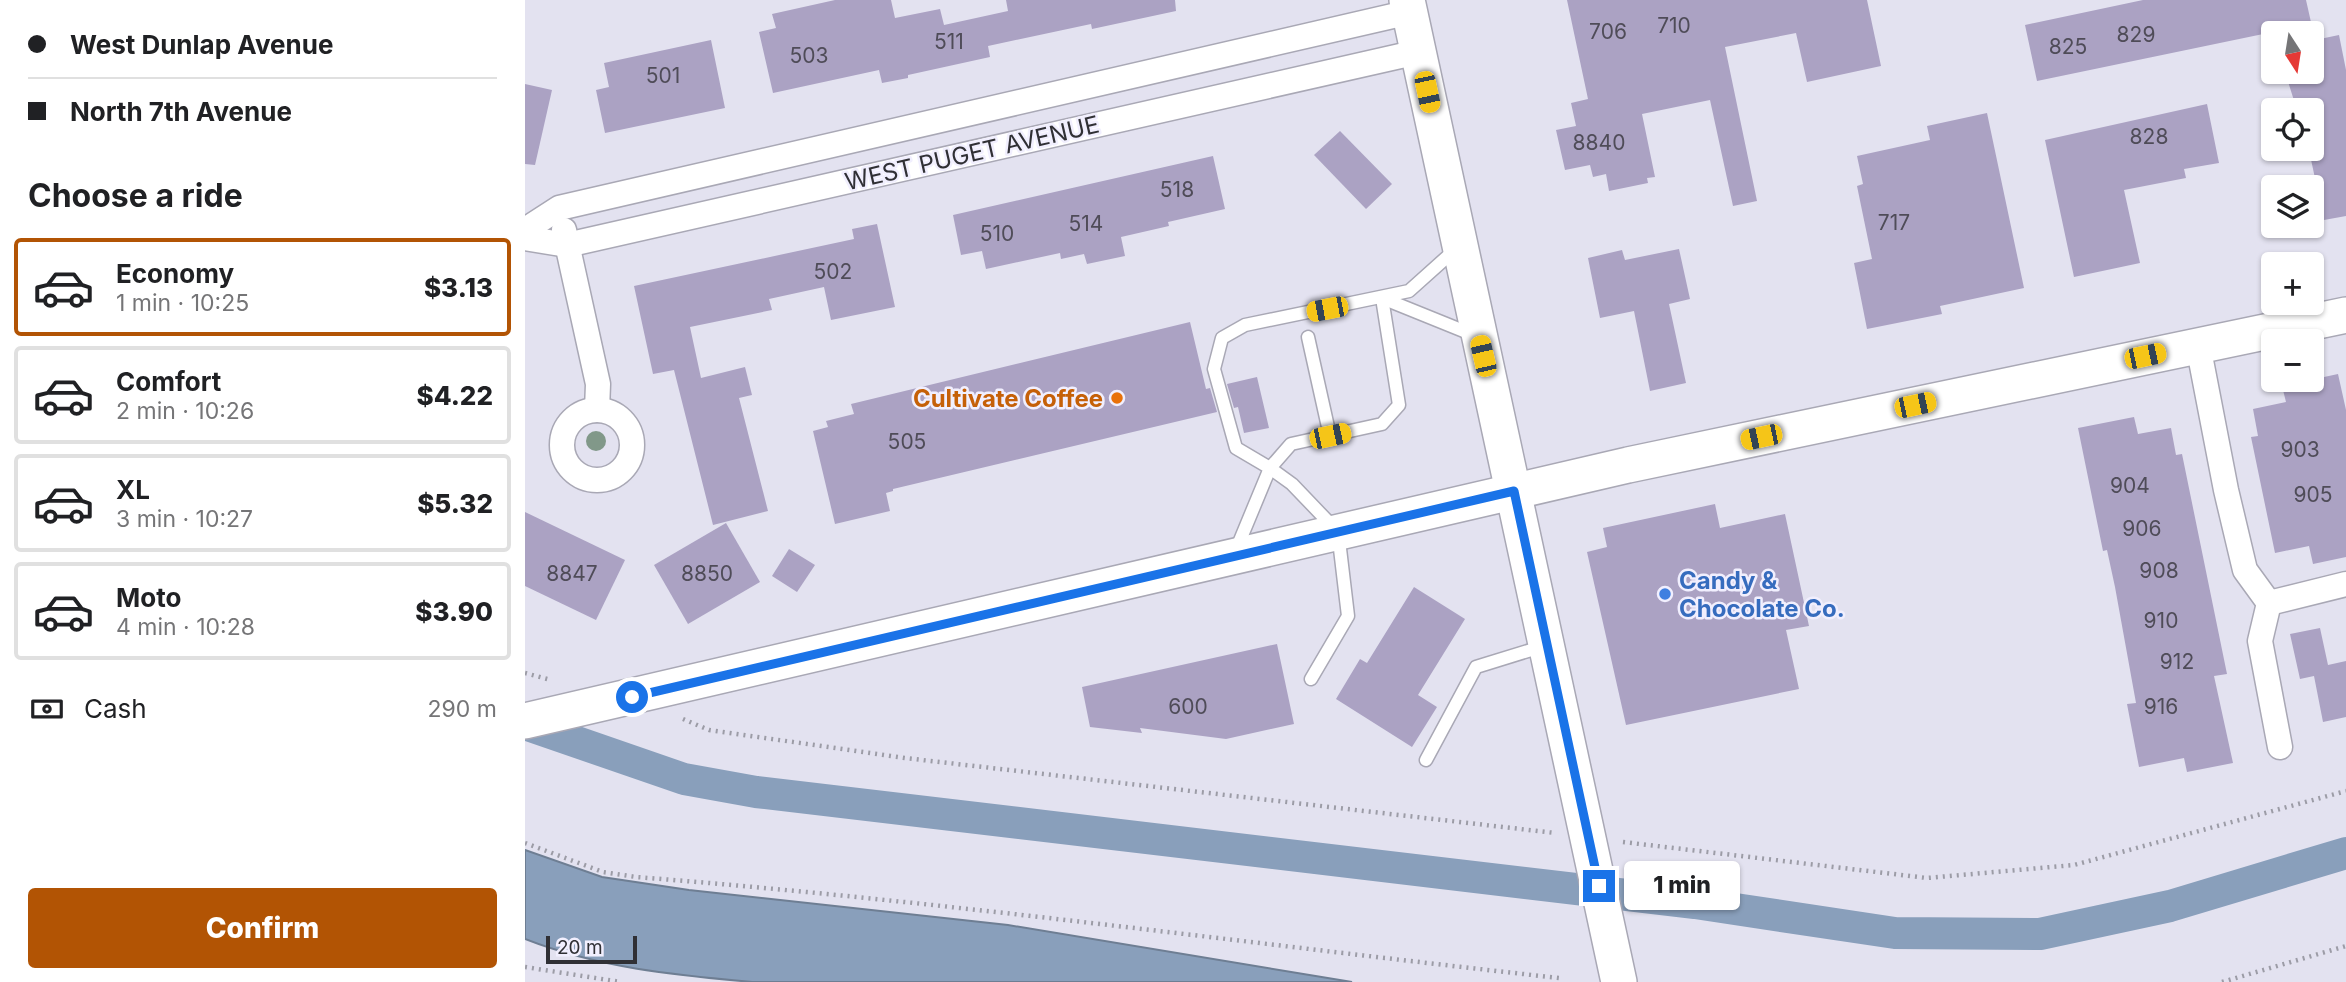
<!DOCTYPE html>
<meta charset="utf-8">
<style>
body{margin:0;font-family:Inter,sans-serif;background:#f6f6f6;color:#202124;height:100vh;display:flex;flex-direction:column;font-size:26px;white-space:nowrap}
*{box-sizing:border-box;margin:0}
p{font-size:23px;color:#757577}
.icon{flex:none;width:38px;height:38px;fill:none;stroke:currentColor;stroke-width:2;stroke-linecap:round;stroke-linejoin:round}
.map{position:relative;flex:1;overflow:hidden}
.panel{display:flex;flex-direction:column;background:#fff;width:525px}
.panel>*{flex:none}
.guide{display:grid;align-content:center;height:154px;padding:0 28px;background:#fff}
.needle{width:46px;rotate:168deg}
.controls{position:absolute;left:1736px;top:21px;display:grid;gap:14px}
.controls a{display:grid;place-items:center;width:63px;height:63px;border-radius:7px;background:#fff;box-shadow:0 2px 5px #0004;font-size:35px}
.scale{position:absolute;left:21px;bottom:18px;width:91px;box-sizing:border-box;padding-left:7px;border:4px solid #303035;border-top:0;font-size:19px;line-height:24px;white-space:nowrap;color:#303035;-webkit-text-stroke:5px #f1effe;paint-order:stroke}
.end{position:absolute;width:32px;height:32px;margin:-16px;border:9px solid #1a73e8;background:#fff;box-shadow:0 0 0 4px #fff}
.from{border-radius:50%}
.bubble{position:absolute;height:49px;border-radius:7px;background:#fff;box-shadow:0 2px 5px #0004;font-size:23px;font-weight:800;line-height:49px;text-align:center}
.car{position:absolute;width:21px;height:42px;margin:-21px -10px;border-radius:9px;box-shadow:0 0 5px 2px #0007;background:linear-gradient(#f5c518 24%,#345 0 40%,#f5c518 0 76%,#345 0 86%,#f5c518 0)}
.guide b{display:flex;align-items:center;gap:24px;height:66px;font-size:26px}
.guide b+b{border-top:2px solid #e0e0e0}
.guide i{width:18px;height:18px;background:#202124}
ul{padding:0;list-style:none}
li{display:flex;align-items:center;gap:21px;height:98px;margin:0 14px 10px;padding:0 14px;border:4px solid #e0e0e0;border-radius:7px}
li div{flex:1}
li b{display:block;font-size:26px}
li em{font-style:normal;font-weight:800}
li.on{border-color:#b25404}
li>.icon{width:63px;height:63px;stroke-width:1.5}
h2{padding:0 28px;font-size:32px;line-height:84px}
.pay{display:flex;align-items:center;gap:18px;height:77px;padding:0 28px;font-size:26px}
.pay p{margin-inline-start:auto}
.button{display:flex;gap:14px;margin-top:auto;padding:14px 28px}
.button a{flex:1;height:80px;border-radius:7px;background:#b25404;color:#fff;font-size:28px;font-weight:800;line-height:80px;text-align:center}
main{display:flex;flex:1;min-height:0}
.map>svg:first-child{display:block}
.water{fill:#899fbb;stroke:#6e7e93;stroke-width:2}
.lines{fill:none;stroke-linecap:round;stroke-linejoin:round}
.canal{stroke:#899fbb;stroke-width:32}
.building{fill:#aba2c3}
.lane-casing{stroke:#a9a8b5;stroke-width:15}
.street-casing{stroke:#a9a8b5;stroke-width:27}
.secondary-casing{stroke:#a9a8b5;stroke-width:38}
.path{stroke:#9c9ca6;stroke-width:4.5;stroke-dasharray:2 5;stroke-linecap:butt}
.lane{stroke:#fff;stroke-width:12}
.street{stroke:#fff;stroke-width:24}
.secondary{stroke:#fff;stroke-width:35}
.tree{fill:#819889}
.route{stroke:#1a73e8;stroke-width:9}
.food-dot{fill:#e8710a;stroke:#f1effe;stroke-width:2.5}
.shop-dot{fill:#3f7fe0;stroke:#f1effe;stroke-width:2.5}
.labels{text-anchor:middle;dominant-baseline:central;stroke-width:5;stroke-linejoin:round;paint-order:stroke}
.number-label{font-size:21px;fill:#4f4c58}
.street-label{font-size:24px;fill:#303035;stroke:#f1effe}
.food-label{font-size:24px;font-weight:bold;fill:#c56008;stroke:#f1effe;text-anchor:end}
.shop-label{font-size:24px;font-weight:bold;fill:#366cbe;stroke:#f1effe;text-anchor:start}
</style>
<main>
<section class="panel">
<div class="guide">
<b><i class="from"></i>West Dunlap Avenue</b>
<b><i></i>North 7th Avenue</b>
</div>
<h2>Choose a ride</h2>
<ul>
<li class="on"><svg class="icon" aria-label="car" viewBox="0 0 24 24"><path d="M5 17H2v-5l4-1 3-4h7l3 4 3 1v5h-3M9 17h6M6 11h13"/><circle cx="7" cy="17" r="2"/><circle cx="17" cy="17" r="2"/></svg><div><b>Economy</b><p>1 min · 10:25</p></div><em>$3.13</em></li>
<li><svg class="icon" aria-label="car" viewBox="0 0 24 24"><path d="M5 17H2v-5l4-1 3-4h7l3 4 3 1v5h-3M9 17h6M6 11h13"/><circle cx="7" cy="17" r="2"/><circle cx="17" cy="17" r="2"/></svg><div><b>Comfort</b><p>2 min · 10:26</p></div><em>$4.22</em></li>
<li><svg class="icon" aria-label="car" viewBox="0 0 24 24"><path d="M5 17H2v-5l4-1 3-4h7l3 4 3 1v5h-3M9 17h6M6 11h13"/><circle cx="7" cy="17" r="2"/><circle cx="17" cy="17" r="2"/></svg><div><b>XL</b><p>3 min · 10:27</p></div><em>$5.32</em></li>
<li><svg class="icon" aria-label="car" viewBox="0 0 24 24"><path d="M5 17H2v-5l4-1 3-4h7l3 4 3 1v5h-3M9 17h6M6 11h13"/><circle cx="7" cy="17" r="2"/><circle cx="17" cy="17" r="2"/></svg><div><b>Moto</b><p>4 min · 10:28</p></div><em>$3.90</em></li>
</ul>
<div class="pay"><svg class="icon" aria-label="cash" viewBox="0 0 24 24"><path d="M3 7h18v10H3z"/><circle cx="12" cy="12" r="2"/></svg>Cash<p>290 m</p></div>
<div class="button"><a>Confirm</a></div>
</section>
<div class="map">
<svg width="1821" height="982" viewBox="0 0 1821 982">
<rect width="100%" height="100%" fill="#e3e2f0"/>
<path class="water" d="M0 850 77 877 164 890 483 925 827 982H227C149 975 74 968 0 939Z"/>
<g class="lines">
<polyline class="canal" points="0,724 159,779 231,792 1170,903 1370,933 1515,934 1645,906 1821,853"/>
</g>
<g class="building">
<polygon points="310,0 366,0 370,18 415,9 419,25 483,11 481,0 650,0 651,11 567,29 566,24 463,46 465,57 383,75 383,78 357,83 354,70 248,93 234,32 251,28 247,14"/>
<polygon points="1042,0 1342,0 1356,66 1282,82 1271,33 1200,47 1232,201 1208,206 1185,100 1117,114 1130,177 1122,178 1123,183 1084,191 1081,174 1068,177 1065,165 1040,170 1031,130 1051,126 1046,103 1063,99"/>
<polygon points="1618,0 1781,0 1790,40 1814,35 1821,70 1821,216 1799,220 1785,155 1781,156 1780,149 1787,149 1787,110 1772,110 1760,72 1787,72 1787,33 1743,35 1743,33 1512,81 1500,25"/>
<polygon points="186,40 200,108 80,133 71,90 84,87 79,63"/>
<polygon points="0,84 27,90 10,165 0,164"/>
<polygon points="1682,104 1694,163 1659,169 1661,178 1599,190 1615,263 1549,277 1520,140"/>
<polygon points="1462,113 1499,288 1415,306 1417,314 1342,329 1329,263 1347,259 1332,186 1338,184 1332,156 1405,140 1402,126"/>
<polygon points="815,131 867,184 841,209 789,155"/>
<polygon points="688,156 700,209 643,222 644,226 596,237 600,256 562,264 559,254 536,259 535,253 461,269 457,251 436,255 428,215"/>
<polygon points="352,224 370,307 306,320 299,287 244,299 247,310 165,327 176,378 220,367 227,395 214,398 243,511 188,525 149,370 128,374 109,286 329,239 327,229"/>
<polygon points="1154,249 1165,299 1144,304 1161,383 1125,391 1109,311 1075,318 1063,258 1097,250 1100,260"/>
<polygon points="665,322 681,389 685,388 692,412 368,489 368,491 361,493 365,511 310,524 288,431 303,427 301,421 329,414 326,404"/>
<polygon points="1813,374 1821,410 1821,557 1788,564 1784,546 1750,553 1726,437 1733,436 1728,409 1761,402 1757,386"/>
<polygon points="732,377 744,428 719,433 713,407 709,408 702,384"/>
<polygon points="1609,417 1613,434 1646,428 1651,455 1657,454 1702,674 1689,676 1708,763 1662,772 1659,758 1614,767 1602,704 1611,703 1590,587 1582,550 1578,551 1553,428"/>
<polygon points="1190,504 1195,528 1260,514 1284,626 1261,630 1274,689 1101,725 1062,552 1082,547 1078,528"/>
<polygon points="0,512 100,560 71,620 0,586"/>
<polygon points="201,523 235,582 163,624 129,565"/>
<polygon points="264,549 290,565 272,592 247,576"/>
<polygon points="889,587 940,619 893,695 912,707 887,747 811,699 835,659 842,663"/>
<polygon points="1795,628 1803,665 1821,661 1821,717 1798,722 1789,676 1775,679 1765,634"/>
<polygon points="752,644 769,724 701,739 615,728 617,733 565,727 557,687"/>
</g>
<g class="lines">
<g class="lane-casing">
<g id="lane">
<polyline points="857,298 951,336"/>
<polyline points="783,337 805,436"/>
<polyline points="711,550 745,468 711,448 689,369 697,338 720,325 884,291 932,248"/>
<polyline points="786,679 823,616 813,532 767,484 745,468 766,444 857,424 874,405 857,298"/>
<polyline points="901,760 951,667 1019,646"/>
</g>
</g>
<g class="street-casing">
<g id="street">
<polyline points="0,230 34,208 885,12"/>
<polyline points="39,230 73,384 72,410"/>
<polyline points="0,238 42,245 893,52"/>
<polyline points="1673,345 1701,490 1720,570 1744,603 1735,641 1755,747"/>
<circle cx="72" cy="445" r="35"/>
<polyline points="1744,603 1821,584"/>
</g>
</g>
<g class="secondary-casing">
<g id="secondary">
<polyline points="882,0 1094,982"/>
<polyline points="0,721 1103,465 1821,315"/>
</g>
</g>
<g class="path">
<polyline points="0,673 26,680"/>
<polyline points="158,719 184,730 380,758 1030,833"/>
<polyline points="1098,842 1402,878 1549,865 1821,791"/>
<path d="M0 843 78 872 111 877C420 901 726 944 1034 978"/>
<polyline points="0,967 96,982"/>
<polyline points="1697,982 1821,946"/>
</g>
<use href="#lane" class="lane"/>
<use href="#street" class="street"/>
<use href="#secondary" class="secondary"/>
</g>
<circle class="tree" cx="71" cy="441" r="10"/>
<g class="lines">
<polyline class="route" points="107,697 989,491 1074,886"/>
</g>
<circle class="food-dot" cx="592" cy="398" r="7"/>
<circle class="shop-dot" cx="1140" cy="594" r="7"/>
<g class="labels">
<g class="number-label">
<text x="1149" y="25">710</text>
<text x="1083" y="31">706</text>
<text x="1611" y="34">829</text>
<text x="424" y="41">511</text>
<text x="1543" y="46">825</text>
<text x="284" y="55">503</text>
<text x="138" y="75">501</text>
<text x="1624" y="136">828</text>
<text x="1074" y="142">8840</text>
<text x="652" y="189">518</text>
<text x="1369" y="222">717</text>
<text x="561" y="223">514</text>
<text x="472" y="233">510</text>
<text x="308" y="271">502</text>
<text x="382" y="441">505</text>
<text x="1775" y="449">903</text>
<text x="1605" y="485">904</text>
<text x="1788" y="494">905</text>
<text x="1617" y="528">906</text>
<text x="1634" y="570">908</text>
<text x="47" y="573">8847</text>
<text x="182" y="573">8850</text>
<text x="1636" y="620">910</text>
<text x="1652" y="661">912</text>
<text x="663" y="706">600</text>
<text x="1636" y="706">916</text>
</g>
<g class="street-label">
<text transform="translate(447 153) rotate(-13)">WEST PUGET AVENUE</text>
</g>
<g class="food-label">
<text x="578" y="398">Cultivate Coffee</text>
</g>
<g class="shop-label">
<text x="1154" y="580">Candy &amp;<tspan x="1154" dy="28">Chocolate Co.</tspan></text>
</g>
</g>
</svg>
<div class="controls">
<a><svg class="needle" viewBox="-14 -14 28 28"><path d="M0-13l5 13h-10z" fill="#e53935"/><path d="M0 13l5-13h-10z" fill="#757577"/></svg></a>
<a><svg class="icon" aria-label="locate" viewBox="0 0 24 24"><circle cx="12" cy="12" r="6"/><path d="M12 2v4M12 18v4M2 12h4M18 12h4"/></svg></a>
<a><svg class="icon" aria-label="layers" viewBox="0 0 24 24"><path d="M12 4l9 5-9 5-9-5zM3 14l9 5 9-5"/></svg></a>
<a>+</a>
<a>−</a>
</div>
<div class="scale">20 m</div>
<i class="end from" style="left:107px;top:697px"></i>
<i class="end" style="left:1074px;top:886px"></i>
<div class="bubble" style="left:1099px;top:861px;width:116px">1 min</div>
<i class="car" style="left:902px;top:92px;rotate:168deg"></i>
<i class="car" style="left:802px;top:309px;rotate:259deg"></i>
<i class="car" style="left:958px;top:356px;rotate:347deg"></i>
<i class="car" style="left:1620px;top:356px;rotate:78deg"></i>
<i class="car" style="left:1390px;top:405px;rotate:78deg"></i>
<i class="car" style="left:805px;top:436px;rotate:78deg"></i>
<i class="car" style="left:1236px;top:437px;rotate:258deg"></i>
</div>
</main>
